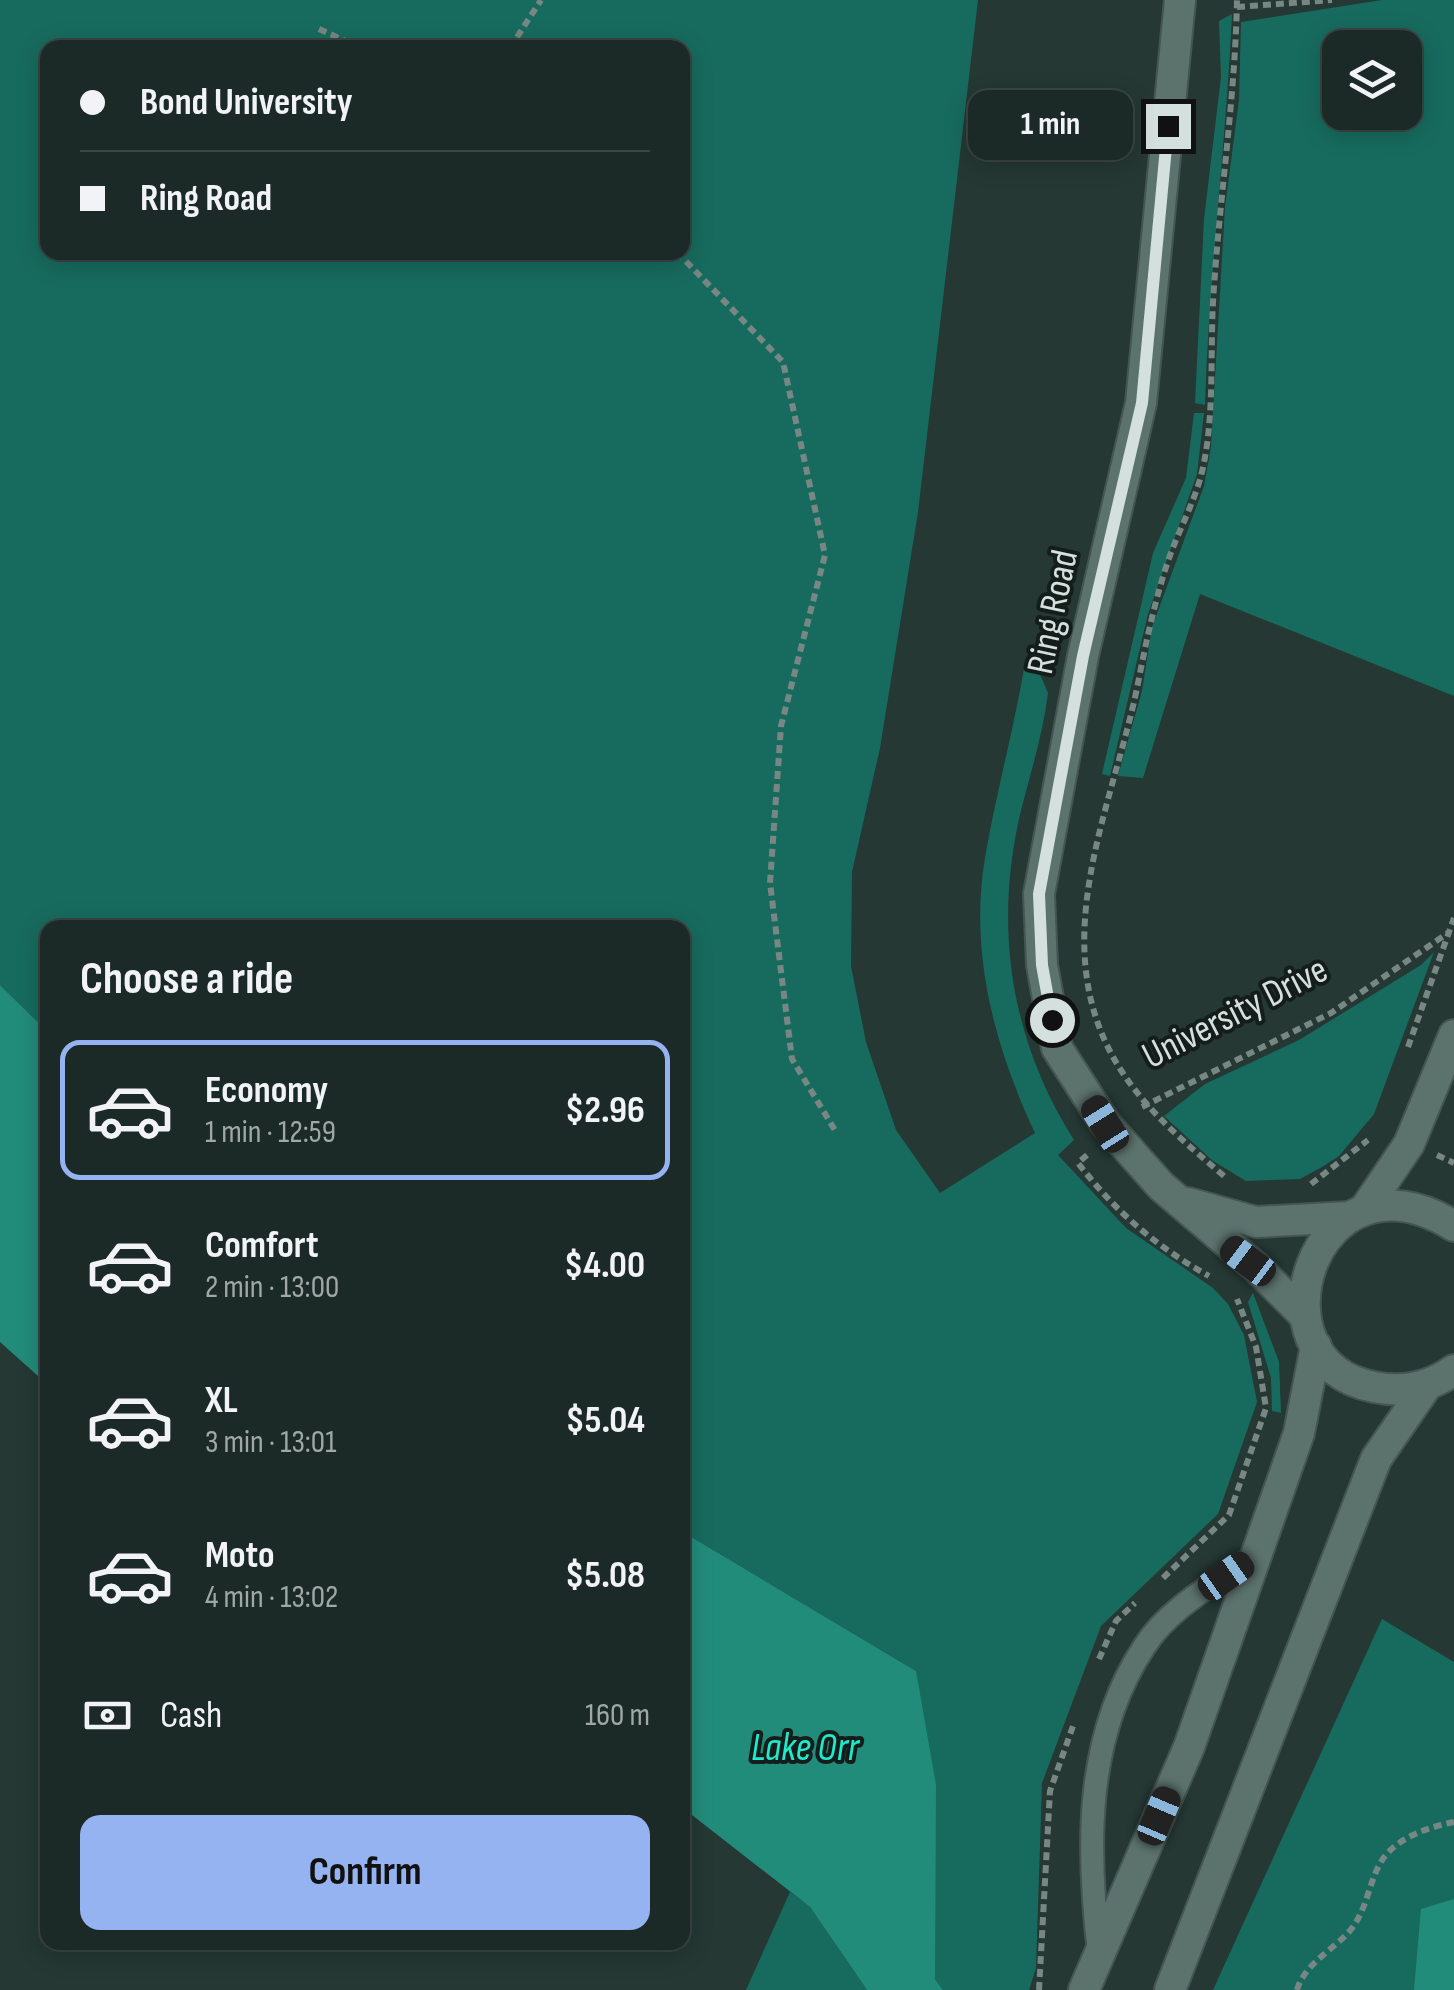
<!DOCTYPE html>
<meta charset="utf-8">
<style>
body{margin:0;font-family:"Sofia Sans Condensed",sans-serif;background:#25322f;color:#f1f3f6;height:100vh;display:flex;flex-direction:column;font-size:38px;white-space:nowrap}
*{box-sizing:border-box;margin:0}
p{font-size:32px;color:#a0a7a7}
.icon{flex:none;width:55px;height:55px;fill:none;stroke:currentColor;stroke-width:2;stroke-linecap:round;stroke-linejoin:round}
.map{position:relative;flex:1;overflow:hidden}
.panel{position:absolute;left:40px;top:920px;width:650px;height:1030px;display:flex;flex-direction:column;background:#1c2a27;border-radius:20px;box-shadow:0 5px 25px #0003,0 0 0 2px #3a4644}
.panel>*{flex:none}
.guide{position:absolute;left:40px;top:40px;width:650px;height:220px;border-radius:20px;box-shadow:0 5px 25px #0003,0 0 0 2px #3a4644;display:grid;align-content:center;height:220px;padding:0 40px;background:#1c2a27}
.controls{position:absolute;left:1322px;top:30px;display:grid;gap:20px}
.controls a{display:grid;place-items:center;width:100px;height:100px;border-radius:20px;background:#1c2a27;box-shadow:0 5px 25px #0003,0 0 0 2px #3a4644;font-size:50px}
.end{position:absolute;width:45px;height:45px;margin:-22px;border:12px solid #d4e0dd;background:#111;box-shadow:0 0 0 5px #111}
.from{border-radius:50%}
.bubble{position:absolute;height:70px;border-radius:20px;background:#1c2a27;box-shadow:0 5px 25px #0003,0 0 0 2px #3a4644;font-size:32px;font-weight:700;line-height:70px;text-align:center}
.car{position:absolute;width:30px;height:60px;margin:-30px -15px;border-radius:12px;box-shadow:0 0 8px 2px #0007;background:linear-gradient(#222 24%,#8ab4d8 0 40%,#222 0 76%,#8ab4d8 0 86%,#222 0)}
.guide b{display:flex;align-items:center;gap:35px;height:95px;font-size:38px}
.guide b+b{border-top:2px solid #3a4644}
.guide i{width:25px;height:25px;background:#f1f3f6}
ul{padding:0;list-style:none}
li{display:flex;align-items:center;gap:30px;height:140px;margin:0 20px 15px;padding:0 20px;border:5px solid transparent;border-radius:20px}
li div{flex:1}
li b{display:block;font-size:38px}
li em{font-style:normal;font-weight:700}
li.current{border-color:#95b2f1}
li>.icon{width:90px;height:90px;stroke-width:1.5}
h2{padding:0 40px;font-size:45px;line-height:120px}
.pay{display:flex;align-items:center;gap:25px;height:110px;padding:0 40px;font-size:38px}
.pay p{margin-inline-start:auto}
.primary-button{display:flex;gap:20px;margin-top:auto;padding:20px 40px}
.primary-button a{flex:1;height:115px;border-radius:20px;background:#95b2f1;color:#111;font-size:40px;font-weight:700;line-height:115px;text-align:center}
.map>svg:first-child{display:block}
.green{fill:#176b5e;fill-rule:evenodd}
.water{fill:#228c7b}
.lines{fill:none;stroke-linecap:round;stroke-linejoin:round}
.lane-casing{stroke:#445552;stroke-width:26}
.street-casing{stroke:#445552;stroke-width:34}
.secondary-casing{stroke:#445552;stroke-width:34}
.path{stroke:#788784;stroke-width:6;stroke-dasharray:8 5;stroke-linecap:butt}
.lane{stroke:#5c726d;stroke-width:22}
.street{stroke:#5c726d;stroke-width:30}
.secondary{stroke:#5c726d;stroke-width:30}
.route{stroke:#d4e0dd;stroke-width:12}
.labels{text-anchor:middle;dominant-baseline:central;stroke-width:8;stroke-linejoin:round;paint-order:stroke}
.street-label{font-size:38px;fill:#d4e0dd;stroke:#151d1b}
.water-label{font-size:40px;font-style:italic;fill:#1eeace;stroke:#151d1b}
</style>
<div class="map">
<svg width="1454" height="1990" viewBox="0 0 1454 1990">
<rect width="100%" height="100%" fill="#253834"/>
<g class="green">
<path d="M0 0H978L918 512 880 748 852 872 851 966 866 1042 896 1130 940 1193 1035 1133C995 1048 969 953 985 858 996 793 1014 729 1025 663L1039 672 1048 693C1043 735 1029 777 1019 819 994 933 1012 1042 1074 1140L1058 1155 1126 1228 1213 1288 1228 1304 1244 1335 1257 1402 1218 1514 1101 1626 1042 1783 1036 1968 1029 1990H943L935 1979 916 1671 683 1532 682 928H48L47 1031 0 985ZM48 48H682V252H48Z"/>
<path d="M1382 0H1454V696L1200 594 1143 778 1118 776 1142 691 1152 627 1204 486 1211 447 1225 207 1239 100 1241 22ZM1340 48H1405V112H1340Z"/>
<path d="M1232 14C1226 145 1209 274 1205 405L1195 403 1204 219 1221 77 1219 21Z"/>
<polygon points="1194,413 1204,413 1197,474 1148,614 1110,776 1102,774 1153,553 1186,478"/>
<polygon points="1434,952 1374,1114 1339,1156 1322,1167 1300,1179 1246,1181 1213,1161 1164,1116 1205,1084 1299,1040 1421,965"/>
<polygon points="1253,1293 1279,1362 1281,1413 1272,1411 1271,1378 1248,1302"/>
<polygon points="1382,1619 1454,1662 1454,1990 1213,1990"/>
<polygon points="790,1892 810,1907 867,1990 746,1990"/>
</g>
<g class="water">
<polygon points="0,985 47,1031 47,1384 0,1342"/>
<polygon points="683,1532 916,1671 936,1785 935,1979 943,1990 867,1990 810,1907 683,1808"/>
<polygon points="1454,1899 1454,1990 1414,1990 1421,1909"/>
</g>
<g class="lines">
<g class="lane-casing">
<path id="lane" d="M1099 1953C1087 1850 1084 1738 1144 1647 1169 1607 1219 1581 1256 1555"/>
</g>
<g class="street-casing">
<g id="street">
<polyline points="1180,0 1141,403 1083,656 1039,894 1042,965 1057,1048 1105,1123 1161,1186 1256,1267 1305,1316"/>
<polyline points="1188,1203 1256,1222 1349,1217"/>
</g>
</g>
<g class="secondary-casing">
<g id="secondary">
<polyline points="1365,1209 1409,1144 1454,1035"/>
<path d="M1454 1226C1312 1138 1244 1363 1374 1387 1403 1393 1429 1388 1454 1370"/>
<polyline points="1084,1990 1189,1747 1299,1433 1316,1346"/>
<polyline points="1170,1990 1376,1459 1427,1385"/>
</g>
</g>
<g class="path">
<polyline points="1237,7 1332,0"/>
<polyline points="319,29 361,48"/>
<polyline points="510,48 541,0"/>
<polyline points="677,252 783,362 825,555 781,726 770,883 792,1059 836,1132"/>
<polyline points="1408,1047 1454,918"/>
<polyline points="1142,1107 1331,1013 1448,933"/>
<path d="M1087 1155 1078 1163C1115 1211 1155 1246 1209 1276"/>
<polyline points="1437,1155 1454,1163"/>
<path d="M1224 1176C1177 1136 1131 1098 1105 1041 1051 922 1117 795 1139 678 1147 638 1155 600 1168 561 1178 532 1193 505 1201 476 1215 420 1210 359 1213 302 1219 201 1235 101 1237 0"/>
<polyline points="1311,1184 1368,1140"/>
<polyline points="1163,1578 1229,1515 1266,1408 1256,1347 1237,1299"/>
<polyline points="1099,1659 1116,1621 1135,1603"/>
<polyline points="1039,1990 1050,1791 1073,1726"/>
<path d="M1297 1990C1304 1965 1331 1951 1348 1933 1369 1910 1368 1878 1385 1856 1401 1836 1430 1827 1454 1822"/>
</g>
<use href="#lane" class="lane"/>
<use href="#street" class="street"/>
<use href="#secondary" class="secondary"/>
</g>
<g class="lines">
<polyline class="route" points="1052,1020 1042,965 1039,894 1083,656 1142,403 1168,126"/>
</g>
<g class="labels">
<g class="street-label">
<text transform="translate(1053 612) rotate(-78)">Ring Road</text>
<text transform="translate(1235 1013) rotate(-27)">University Drive</text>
</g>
<g class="water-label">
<text x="805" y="1748">Lake Orr</text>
</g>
</g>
</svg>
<div class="controls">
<a><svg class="icon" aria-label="layers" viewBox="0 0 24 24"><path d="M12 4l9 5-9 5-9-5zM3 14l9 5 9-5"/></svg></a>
</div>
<i class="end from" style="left:1052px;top:1020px"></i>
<i class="end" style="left:1168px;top:126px"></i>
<div class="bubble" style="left:968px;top:90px;width:165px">1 min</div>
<i class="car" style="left:1105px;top:1124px;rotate:328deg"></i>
<i class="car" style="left:1248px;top:1261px;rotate:307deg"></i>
<i class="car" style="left:1226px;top:1576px;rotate:55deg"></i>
<i class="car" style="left:1159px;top:1816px;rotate:23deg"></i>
<div class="guide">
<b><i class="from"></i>Bond University</b>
<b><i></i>Ring Road</b>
</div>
<section class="panel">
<h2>Choose a ride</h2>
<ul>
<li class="current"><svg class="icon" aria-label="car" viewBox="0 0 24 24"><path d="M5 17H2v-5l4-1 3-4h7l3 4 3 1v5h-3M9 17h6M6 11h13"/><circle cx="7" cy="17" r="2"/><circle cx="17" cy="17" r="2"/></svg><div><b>Economy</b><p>1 min · 12:59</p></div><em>$2.96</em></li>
<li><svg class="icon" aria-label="car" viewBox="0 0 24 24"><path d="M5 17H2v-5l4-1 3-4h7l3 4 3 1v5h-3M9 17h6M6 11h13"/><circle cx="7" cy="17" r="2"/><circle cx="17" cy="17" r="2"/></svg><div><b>Comfort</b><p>2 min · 13:00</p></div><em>$4.00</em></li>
<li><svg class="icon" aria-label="car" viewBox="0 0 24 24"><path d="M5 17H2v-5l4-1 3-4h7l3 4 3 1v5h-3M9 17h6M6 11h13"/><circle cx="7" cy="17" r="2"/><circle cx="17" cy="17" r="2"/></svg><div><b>XL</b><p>3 min · 13:01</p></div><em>$5.04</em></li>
<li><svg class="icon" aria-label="car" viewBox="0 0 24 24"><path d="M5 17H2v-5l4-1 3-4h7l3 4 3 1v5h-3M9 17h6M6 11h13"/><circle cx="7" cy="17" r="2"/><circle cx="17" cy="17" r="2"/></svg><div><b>Moto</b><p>4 min · 13:02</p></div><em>$5.08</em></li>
</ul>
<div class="pay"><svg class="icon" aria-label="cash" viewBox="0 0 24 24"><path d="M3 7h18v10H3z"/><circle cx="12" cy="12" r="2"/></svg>Cash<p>160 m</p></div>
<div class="primary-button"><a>Confirm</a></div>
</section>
</div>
